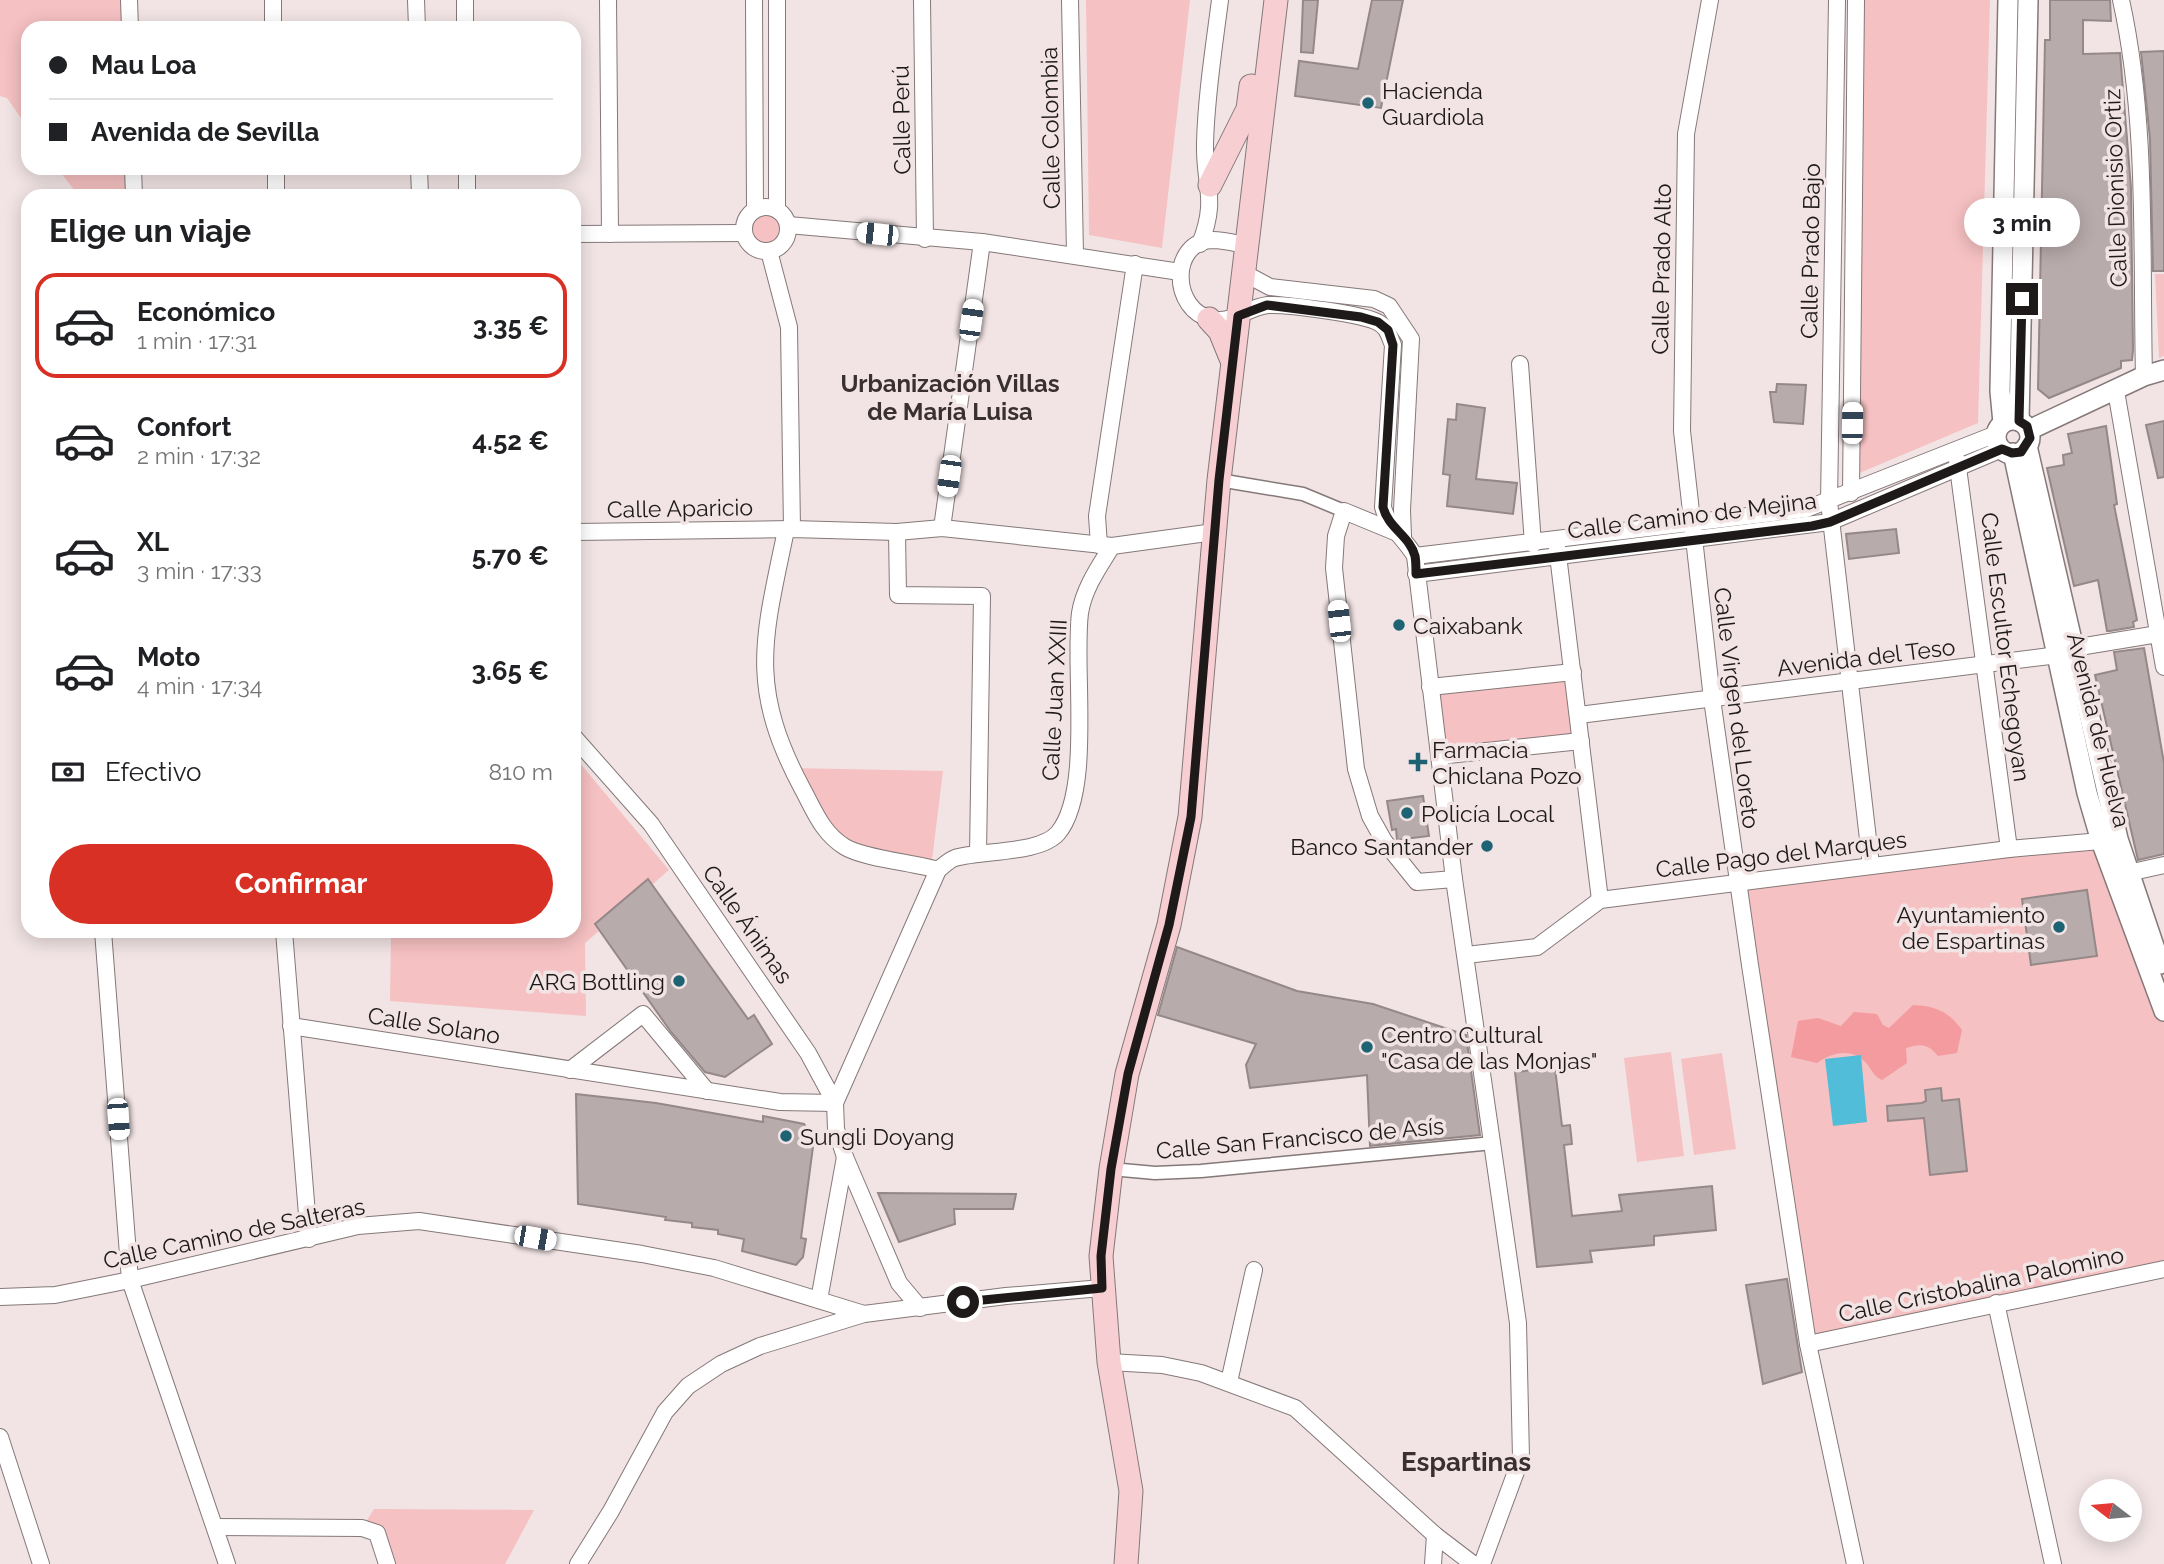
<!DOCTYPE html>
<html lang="es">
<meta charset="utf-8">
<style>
body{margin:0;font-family:Raleway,sans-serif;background:#f6f6f6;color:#202124;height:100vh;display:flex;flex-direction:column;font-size:26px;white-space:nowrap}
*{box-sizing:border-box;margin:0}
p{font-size:23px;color:#757577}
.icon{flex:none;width:38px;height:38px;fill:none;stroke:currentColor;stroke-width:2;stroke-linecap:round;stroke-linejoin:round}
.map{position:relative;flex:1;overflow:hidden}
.drawer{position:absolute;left:21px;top:189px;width:560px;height:749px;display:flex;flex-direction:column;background:#fff;border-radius:21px;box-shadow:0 4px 18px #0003}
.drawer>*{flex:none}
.guide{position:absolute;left:21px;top:21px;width:560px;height:154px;border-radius:21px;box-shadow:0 4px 18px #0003;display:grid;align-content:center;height:154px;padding:0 28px;background:#fff}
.needle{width:46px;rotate:286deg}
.controls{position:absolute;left:2079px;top:1479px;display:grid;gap:14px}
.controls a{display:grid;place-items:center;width:63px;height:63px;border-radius:50%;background:#fff;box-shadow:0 4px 18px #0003;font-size:35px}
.end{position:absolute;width:32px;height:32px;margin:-16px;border:9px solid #1f1a1a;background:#fff;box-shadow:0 0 0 4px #fff}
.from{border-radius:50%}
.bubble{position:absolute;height:49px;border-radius:24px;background:#fff;box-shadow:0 4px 18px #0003;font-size:23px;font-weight:700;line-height:49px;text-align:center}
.car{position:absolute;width:21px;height:42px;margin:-21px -10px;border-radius:9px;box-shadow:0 0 5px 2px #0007;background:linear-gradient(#fff 24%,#345 0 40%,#fff 0 76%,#345 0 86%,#fff 0)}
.guide b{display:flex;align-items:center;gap:24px;height:66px;font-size:26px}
.guide b+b{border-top:2px solid #e0e0e0}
.guide i{width:18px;height:18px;background:#202124}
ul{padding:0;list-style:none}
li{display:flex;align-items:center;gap:21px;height:105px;margin:0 14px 10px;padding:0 14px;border:4px solid transparent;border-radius:21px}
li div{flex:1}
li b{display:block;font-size:26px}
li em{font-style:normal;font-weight:700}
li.selected{border-color:#d93025}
li>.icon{width:63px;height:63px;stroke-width:1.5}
h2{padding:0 28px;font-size:32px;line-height:84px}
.pay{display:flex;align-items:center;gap:18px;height:77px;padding:0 28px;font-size:26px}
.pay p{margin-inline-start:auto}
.button{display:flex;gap:14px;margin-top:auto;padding:14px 28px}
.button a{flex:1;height:80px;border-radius:42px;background:#d93025;color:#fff;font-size:28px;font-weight:700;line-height:80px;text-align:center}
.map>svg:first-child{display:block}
.green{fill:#f6c1c2}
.forest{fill:#f39b9f}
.water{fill:#51bdd9}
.building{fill:#b8abab;stroke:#958888;stroke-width:2}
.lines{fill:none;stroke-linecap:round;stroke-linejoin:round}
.pedestrian-casing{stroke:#857878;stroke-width:15}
.minor-casing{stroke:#857878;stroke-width:18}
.tertiary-casing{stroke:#857878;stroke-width:22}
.secondary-casing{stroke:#857878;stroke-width:25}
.pedestrian{stroke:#fff;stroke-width:12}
.minor{stroke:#fff;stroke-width:16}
.tertiary{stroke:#fff;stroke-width:19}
.secondary{stroke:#f7cfd3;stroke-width:23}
.route{stroke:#1f1a1a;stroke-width:9}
.poi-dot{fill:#1d6374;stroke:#f2e4e4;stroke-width:2.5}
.labels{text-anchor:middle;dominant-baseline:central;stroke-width:7;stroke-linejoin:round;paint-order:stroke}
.poi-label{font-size:23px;fill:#1f1a1a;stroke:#f2e4e4;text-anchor:start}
.street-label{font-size:23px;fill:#1f1a1a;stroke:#f2e4e4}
.neighbourhood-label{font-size:24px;font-weight:bold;fill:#3b3030;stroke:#f2e4e4}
.quarter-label{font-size:26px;font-weight:bold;fill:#3b3030;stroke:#f2e4e4}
</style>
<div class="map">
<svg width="2164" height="1564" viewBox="0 0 2164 1564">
<rect width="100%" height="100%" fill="#f2e4e4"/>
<g class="green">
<polygon points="0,0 129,0 130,28 28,28 28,128 7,98 0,96"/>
<polygon points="1086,0 1190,0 1162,248 1089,235"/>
<polygon points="1863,0 1990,0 1978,423 1857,474"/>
<polygon points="57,168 133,168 134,196 79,196"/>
<circle cx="766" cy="228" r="19"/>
<polygon points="2155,274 2164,274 2164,356 2159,358"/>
<polygon points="1573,672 1581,741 1439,756 1430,687"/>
<polygon points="574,756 669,870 585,943 586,1016 390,1001 391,931 574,931"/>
<polygon points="791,768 943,771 931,868 848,849"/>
<polygon points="2101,841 2164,1011 2164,1269 1808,1344 1737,882"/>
<polygon points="1671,1052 1684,1156 1637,1162 1624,1058"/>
<polygon points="1722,1053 1736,1149 1694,1155 1681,1059"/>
<polygon points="374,1509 534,1510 505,1564 387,1564 377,1533 362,1528"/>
</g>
<path class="forest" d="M1913 1005C1936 1006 1949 1012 1962 1030L1957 1053 1938 1056C1929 1044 1920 1043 1906 1048L1907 1063 1882 1080C1873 1076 1873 1071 1867 1064 1853 1047 1832 1052 1817 1063L1791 1057 1798 1021 1818 1018 1841 1026 1854 1012 1877 1014 1883 1025 1889 1028Z"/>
<polygon class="water" points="1861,1055 1867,1122 1833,1126 1825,1059"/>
<g class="building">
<polygon points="1303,0 1318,0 1313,53 1301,52"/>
<polygon points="1372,0 1403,0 1381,108 1295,96 1299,61 1358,69"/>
<polygon points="2050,0 2110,0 2111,21 2083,20 2083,54 2120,53 2131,188 2133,350 2132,360 2121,361 2121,368 2049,398 2038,389 2045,40 2050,40"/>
<polygon points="2164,51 2164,271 2153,271 2150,139 2141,52"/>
<polygon points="1777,384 1806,385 1803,424 1774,422 1770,392 1776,392"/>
<polygon points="1457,404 1485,408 1476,479 1517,483 1513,514 1447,506 1450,475 1443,474 1448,419 1456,420"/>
<polygon points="2164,421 2164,477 2158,478 2146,425"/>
<polygon points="2106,426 2117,504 2114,505 2137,620 2133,622 2134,627 2110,631 2107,631 2098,580 2074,586 2047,468 2064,465 2063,455 2072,453 2068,434"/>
<polygon points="1896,529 1899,553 1849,559 1846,534"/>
<polygon points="2144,648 2164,763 2164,854 2138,860 2095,675 2117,670 2114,652"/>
<polygon points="1423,796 1429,836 1397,840 1396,829 1392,830 1387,801"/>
<polygon points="648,879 748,1019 754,1015 772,1044 725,1077 705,1072 671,1032 595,924"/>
<polygon points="2087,890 2097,956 2031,965 2022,899"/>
<polygon points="1177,947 1297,991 1373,1004 1466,1035 1480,1135 1370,1146 1367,1075 1250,1088 1246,1065 1256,1044 1158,1015"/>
<polygon points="1555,1068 1562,1126 1570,1125 1572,1144 1564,1145 1572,1216 1622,1211 1619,1195 1712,1186 1716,1230 1654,1236 1654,1245 1590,1251 1592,1262 1537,1267 1515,1072"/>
<polygon points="1941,1088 1942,1101 1959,1099 1967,1171 1930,1175 1924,1118 1888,1121 1887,1106 1922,1103 1926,1101 1925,1090"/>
<polygon points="576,1094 656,1103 763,1122 763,1116 804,1124 814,1139 801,1238 806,1239 803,1257 796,1265 742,1251 744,1239 718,1234 718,1230 692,1227 692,1223 665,1220 666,1217 578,1204"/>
<polygon points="878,1193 1016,1194 1013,1209 954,1209 955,1224 899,1242"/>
<polygon points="1787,1279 1802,1372 1763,1384 1746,1285"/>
</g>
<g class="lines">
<g class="pedestrian-casing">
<g id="pedestrian">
<polyline points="1219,480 1303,494 1344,511"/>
<polyline points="1111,1169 1155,1173 1201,1171 1493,1143"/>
</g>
</g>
<g class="minor-casing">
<g id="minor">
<polyline points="129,0 130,28"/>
<polyline points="273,0 273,28"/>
<polyline points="416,0 417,28"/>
<polyline points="465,0 465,28"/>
<polyline points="608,0 610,234"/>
<polyline points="754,0 755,209"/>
<polyline points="922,0 925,239"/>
<polyline points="1070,0 1075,254"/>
<polyline points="1710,0 1686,134 1682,431 1712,699 1750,965 1808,1344 1855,1564"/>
<polyline points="1837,0 1829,502 1871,865"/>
<path d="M2121 0C2148 122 2141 252 2144 376"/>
<polyline points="133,168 134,196"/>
<polyline points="276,168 276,196"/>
<polyline points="419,168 420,196"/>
<polyline points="467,168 467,196"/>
<circle cx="766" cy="229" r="22"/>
<polyline points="777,209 777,0"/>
<polyline points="788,225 982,242 1180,272"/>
<polyline points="574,234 744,233"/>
<path d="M1200 244C1218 199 1204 186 1205 144 1206 97 1214 47 1220 0"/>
<path d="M1245 245C1235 243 1223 240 1213 240 1169 241 1171 311 1212 319 1232 324 1248 307 1268 305 1286 304 1365 314 1379 323 1388 328 1389 336 1393 345L1383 507C1388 527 1405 539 1415 556L1454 879 1518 1323 1521 1458 1482 1564"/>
<polyline points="769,251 789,327 792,529"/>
<polyline points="1242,272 1270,287 1374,299 1389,306 1411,339 1402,510 1403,536"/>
<polyline points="1520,364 1533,544"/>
<polyline points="2116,391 2164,667"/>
<polyline points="1957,460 2009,849"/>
<polyline points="1851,493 1856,0"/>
<polyline points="942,528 982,242"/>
<path d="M786 530C764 637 747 685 802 788 814 810 822 833 845 847 863 858 914 863 938 870"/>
<polyline points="574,532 792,529 897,532 942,528 1112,546 1214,532"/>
<polyline points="897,532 898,595 982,596 978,854"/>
<polyline points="1395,532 1344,511 1336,536 1334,568 1356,769 1370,816 1384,841 1417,882 1454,879"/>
<polyline points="1099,545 1097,516 1135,264"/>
<polyline points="1557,547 1600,900"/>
<polyline points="1415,556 1806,509 1996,434"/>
<polyline points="1416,574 1830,522 2002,449"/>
<polyline points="1430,687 1573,672"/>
<polyline points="1579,715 2050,656 2073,648 2158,634"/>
<polyline points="574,737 651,824 808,1053 835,1103 836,1129 845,1157 899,1283 920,1308"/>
<polyline points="1439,756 1581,741"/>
<polyline points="2128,873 2164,865"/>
<polyline points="103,931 130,1280 227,1564"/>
<polyline points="284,931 309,1239"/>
<polyline points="1466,955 1537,947 1600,900 2009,849 2112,840"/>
<path d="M291 1026 780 1102 835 1103 938 870C943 866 949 860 955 858 982 850 1040 854 1058 833 1093 791 1073 668 1080 613 1084 588 1099 567 1112 546"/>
<polyline points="570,1070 643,1014 707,1091"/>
<polyline points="0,1297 55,1295 130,1280 358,1226 419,1221 642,1254 714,1268 864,1314"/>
<polyline points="819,1300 845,1157"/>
<polyline points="1996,1303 2053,1564"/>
<polyline points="1808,1344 2164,1269"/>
<polyline points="1109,1362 1162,1365 1201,1373 1295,1408 1435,1535 1473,1564"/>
<polyline points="1229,1382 1254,1270"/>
<polyline points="0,1437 41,1564"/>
<polyline points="215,1527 362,1528 377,1533 387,1564"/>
<polyline points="578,1564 611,1511 665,1412 688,1386 721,1364 760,1346 864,1314 1006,1296 1102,1288"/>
<polyline points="1433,1564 1435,1535"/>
</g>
</g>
<g class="tertiary-casing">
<g id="tertiary">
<circle cx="2013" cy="437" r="17"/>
<polyline points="2019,421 2028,0"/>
<polyline points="2003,423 2000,391 2008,0"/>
<polyline points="2029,430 2144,376 2164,370"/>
<polyline points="2027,446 2118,839 2160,964"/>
<polyline points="2013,453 2087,793 2101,841 2164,1011"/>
</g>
</g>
<g class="secondary-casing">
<g id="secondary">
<polyline points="1210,185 1248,109 1251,86"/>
<polyline points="1209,319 1220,331 1231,358"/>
<polyline points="1126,1564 1131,1491 1109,1362 1101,1256 1111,1169 1127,1074 1169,925 1190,817 1219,480 1276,0"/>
</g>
</g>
<use href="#pedestrian" class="pedestrian"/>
<use href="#minor" class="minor"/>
<use href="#tertiary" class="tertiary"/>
<use href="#secondary" class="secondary"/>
</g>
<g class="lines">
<path class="route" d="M963 1302 1102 1288 1101 1256 1111 1169 1128 1074 1169 925 1191 817 1219 480 1238 316 1267 305 1361 317 1378 322 1388 330 1393 345 1383 507C1388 528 1410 536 1415 556 1416 561 1416 569 1416 574L1812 526 1830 522 2002 449 2012 453 2021 452 2030 438 2027 426 2019 421 2022 299"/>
</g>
<g class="poi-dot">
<circle cx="1368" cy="103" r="7"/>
<circle cx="1399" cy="625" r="7"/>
<path d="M1414.5 751.5h7v7h7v7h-7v7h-7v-7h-7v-7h7z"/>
<circle cx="1407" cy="813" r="7"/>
<circle cx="1487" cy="846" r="7"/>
<circle cx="2059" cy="927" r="7"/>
<circle cx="679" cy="981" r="7"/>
<circle cx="1367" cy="1047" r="7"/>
<circle cx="786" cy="1136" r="7"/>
</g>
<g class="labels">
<g class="poi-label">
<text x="1382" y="90">Hacienda<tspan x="1382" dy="26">Guardiola</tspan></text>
<text x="1413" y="625">Caixabank</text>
<text x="1432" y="749">Farmacia<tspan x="1432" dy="26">Chiclana Pozo</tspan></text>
<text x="1421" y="813">Policía Local</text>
<text x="1473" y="846" text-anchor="end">Banco Santander</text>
<text x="2045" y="914" text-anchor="end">Ayuntamiento<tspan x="2045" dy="26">de Espartinas</tspan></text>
<text x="665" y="981" text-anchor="end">ARG Bottling</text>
<text x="1381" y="1034">Centro Cultural<tspan x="1381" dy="26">"Casa de las Monjas"</tspan></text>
<text x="800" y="1136">Sungli Doyang</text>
</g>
<g class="street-label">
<text transform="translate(901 120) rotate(-91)">Calle Perú</text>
<text transform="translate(1050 128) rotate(-91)">Calle Colombia</text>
<text transform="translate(2115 188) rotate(-92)">Calle Dionisio Ortiz</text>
<text transform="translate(1810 251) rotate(-89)">Calle Prado Bajo</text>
<text transform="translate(1661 269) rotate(-89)">Calle Prado Alto</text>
<text transform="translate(680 508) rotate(-1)">Calle Aparicio</text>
<text transform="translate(1692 515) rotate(-7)">Calle Camino de Mejina</text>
<text transform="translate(2006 647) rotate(83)">Calle Escultor Echegoyan</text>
<text transform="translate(1866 657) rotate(-7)">Avenida del Teso</text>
<text transform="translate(1054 700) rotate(-87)">Calle Juan XXIII</text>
<text transform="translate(1737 708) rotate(83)">Calle Virgen del Loreto</text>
<text transform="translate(2099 730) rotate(76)">Avenida de Huelva</text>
<text transform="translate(1781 854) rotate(-7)">Calle Pago del Marques</text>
<text transform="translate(748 924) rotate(55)">Calle Ánimas</text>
<text transform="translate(434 1025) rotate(9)">Calle Solano</text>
<text transform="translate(1300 1138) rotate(-5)">Calle San Francisco de Asís</text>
<text transform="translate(234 1233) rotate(-12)">Calle Camino de Salteras</text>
<text transform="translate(1981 1284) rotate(-12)">Calle Cristobalina Palomino</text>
</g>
<g class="neighbourhood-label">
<text x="950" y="383">Urbanización Villas<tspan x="950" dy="28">de María Luisa</tspan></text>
</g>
<g class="quarter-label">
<text x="1466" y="1462">Espartinas</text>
</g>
</g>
</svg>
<div class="controls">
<a><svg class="needle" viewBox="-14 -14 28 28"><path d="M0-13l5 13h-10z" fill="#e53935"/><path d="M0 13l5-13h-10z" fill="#757577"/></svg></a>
</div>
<i class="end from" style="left:963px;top:1302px"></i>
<i class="end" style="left:2022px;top:299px"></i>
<div class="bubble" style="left:1964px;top:198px;width:116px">3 min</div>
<i class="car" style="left:877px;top:234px;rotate:276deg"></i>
<i class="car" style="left:971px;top:320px;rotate:8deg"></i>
<i class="car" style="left:1852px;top:423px;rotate:1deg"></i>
<i class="car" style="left:949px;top:476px;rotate:188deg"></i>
<i class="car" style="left:1339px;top:621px;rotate:354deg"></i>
<i class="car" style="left:118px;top:1119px;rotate:176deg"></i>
<i class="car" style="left:535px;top:1238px;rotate:100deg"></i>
<div class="guide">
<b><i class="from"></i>Mau Loa</b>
<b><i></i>Avenida de Sevilla</b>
</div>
<section class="drawer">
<h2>Elige un viaje</h2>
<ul>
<li class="selected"><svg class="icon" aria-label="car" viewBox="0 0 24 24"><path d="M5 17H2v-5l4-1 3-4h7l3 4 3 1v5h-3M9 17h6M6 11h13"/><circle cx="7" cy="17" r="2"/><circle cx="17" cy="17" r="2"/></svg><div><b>Económico</b><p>1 min · 17:31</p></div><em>3.35 €</em></li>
<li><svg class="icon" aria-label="car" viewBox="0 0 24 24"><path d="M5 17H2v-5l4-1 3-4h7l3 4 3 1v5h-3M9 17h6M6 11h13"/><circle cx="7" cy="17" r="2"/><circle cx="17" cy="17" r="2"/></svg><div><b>Confort</b><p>2 min · 17:32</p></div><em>4.52 €</em></li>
<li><svg class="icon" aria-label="car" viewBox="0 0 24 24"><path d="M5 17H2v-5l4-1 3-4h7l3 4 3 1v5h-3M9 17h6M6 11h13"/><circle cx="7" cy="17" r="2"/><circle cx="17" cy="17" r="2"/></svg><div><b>XL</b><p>3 min · 17:33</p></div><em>5.70 €</em></li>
<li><svg class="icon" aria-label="car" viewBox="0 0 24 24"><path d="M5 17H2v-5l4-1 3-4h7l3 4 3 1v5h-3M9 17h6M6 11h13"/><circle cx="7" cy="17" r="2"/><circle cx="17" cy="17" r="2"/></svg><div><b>Moto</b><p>4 min · 17:34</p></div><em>3.65 €</em></li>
</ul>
<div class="pay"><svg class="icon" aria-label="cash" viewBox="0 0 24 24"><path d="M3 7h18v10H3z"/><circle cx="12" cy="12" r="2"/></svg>Efectivo<p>810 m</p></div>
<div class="button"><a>Confirmar</a></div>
</section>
</div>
